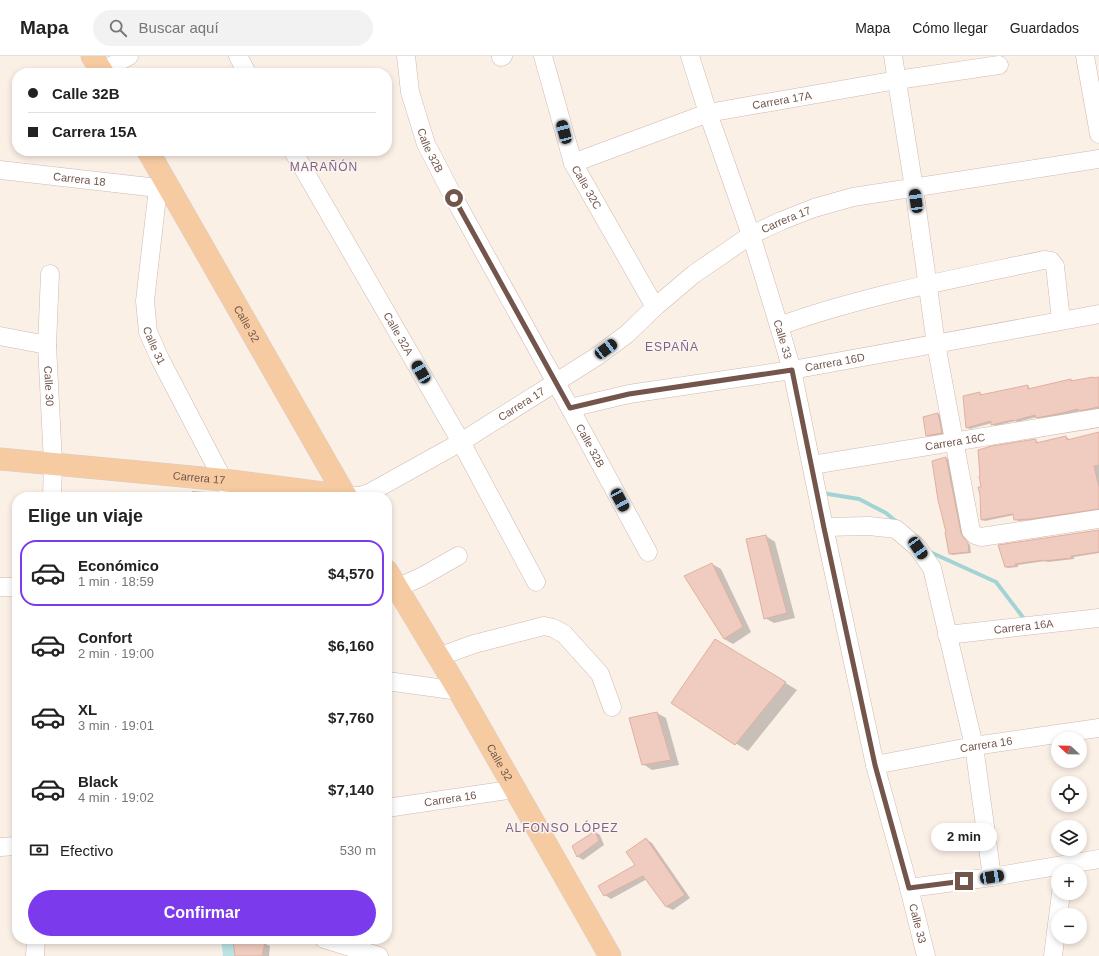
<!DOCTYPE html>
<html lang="es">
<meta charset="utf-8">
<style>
body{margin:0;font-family:Helvetica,sans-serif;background:#f2f2f2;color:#222;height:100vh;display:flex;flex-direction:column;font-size:15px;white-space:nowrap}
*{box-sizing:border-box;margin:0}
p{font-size:13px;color:#767676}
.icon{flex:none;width:22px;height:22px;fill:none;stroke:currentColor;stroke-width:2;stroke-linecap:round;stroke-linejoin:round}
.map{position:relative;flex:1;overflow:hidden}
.panel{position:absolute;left:12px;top:436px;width:380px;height:452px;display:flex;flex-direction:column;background:#fff;border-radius:16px;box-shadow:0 2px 6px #0003}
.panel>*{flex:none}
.hud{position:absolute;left:12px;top:12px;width:380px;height:88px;border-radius:16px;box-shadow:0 2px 6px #0003;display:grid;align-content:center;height:88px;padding:0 16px;background:#fff}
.needle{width:26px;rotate:292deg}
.buttons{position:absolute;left:1051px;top:676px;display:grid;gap:8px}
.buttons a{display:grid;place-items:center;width:36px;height:36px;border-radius:50%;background:#fff;box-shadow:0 2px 6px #0003;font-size:20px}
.end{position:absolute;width:18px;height:18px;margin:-9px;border:5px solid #73554c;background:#fff;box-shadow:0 0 0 2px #fff}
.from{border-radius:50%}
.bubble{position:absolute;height:28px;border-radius:14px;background:#fff;box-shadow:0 2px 6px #0003;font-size:13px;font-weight:700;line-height:28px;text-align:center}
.car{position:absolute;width:12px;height:24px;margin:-12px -6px;border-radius:5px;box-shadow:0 0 3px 1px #0007;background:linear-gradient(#222 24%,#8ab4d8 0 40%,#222 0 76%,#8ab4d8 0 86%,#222 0)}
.hud b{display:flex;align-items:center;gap:14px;height:38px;font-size:15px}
.hud b+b{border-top:1px solid #e0e0e0}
.hud i{width:10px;height:10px;background:#222}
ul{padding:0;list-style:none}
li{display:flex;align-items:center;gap:12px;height:66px;margin:0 8px 6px;padding:0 8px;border:2px solid transparent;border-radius:16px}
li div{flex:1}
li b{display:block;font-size:15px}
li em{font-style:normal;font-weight:700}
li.selected{border-color:#7c3aed}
li>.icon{width:36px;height:36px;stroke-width:1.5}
h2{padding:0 16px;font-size:18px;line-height:48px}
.pay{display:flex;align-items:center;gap:10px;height:44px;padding:0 16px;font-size:15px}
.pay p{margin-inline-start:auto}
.action{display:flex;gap:8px;margin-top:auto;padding:8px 16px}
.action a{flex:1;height:46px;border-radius:24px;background:#7c3aed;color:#fff;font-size:16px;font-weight:700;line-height:46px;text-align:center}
header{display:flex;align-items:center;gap:24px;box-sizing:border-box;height:56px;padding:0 20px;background:#fff;border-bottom:1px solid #e0e0e0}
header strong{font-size:19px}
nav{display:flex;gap:22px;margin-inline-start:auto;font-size:14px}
.search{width:280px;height:36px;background:#f2f2f2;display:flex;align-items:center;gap:10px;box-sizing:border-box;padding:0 14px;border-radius:22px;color:#767676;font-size:15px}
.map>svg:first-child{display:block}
.shadow{fill:#0003}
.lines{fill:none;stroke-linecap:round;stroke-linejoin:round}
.stream{stroke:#a2d4d5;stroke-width:4}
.canal{stroke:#bbe3e4;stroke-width:14}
.building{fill:#efccbf;stroke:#e0b0a0}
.minor-casing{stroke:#ceb9b0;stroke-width:19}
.major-casing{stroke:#d8cfcd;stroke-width:23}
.minor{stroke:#fff;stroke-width:18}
.major{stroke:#f6cba2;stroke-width:22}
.route{stroke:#73554c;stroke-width:5}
.labels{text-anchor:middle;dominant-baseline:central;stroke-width:3;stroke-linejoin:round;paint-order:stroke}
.street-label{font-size:11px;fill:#73554c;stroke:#fef4ec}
.neighbourhood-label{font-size:12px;letter-spacing:1px;fill:#7a648f;stroke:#fef4ec}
</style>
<header>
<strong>Mapa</strong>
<div class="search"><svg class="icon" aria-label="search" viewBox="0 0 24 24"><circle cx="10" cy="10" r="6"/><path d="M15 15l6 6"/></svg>Buscar aquí</div>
<nav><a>Mapa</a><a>Cómo llegar</a><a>Guardados</a></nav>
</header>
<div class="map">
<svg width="1099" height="900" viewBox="0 0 1099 900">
<rect width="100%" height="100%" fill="#fbf0e6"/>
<g class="shadow">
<polygon points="1092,322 1095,323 1099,322 1099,353 1082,356 1080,355 1065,359 1040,363 1037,361 1017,366 1015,365 995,370 992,368 992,367 970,373 967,372 980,337 983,339 1028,330 1031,333 1071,324 1074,326"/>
<polygon points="938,358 941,359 944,378 930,381 927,379"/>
<polygon points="1099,377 1099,454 1035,464 1018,465 1015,463 1014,459 985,465 982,464 981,439 983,432 1035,384 1038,386 1038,388 1066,381 1069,383 1069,384"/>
<polygon points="946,402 949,404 963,479 966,485 970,489 971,497 952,499 950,497 947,477 933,405"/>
<polygon points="192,435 217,437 224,441 191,441"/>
<polygon points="1099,475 1099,497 1074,501 1074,503 1048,506 1045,505 1018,509 1018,511 1008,512 1006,511"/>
<polygon points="766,480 775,486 795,562 774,567 765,562"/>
<polygon points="712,508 721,513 751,576 733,588 724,583"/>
<polygon points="727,591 797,634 748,695 672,647"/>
<polygon points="657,657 666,662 679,709 652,714 643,708"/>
<polygon points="595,776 600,779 604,789 583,804 577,800"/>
<polygon points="646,783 652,787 690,842 673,854 667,851 647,823 611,843 605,839 637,810"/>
<polygon points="234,883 242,883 264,887 270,890 269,900 236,900"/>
</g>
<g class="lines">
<g class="stream">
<polyline points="822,437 859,443 886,457 898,467"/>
<polyline points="930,496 996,526 1025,564 1028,564"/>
</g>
<polyline class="canal" points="228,883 230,900"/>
</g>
<g class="building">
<polygon points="1093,321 1093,322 1099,321 1099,351 1078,355 1078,353 1062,357 1036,362 1035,359 1013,365 1013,364 991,369 991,365 966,372 963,340 980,336 980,339 1028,329 1028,333 1071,323 1071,325"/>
<polygon points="938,357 942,377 926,380 923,361"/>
<polygon points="1099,376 1099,409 1094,410 1099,431 1099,453 1031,463 1014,464 1013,458 981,464 980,439 978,431 981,431 979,420 980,420 978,394 992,390 1036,383 1036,387 1066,380 1067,384"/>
<polygon points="946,401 961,477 964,482 968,487 969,496 949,498 945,476 946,476 938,444 932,405"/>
<polygon points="1099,474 1099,496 1071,500 1072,502 1044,505 1044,504 1015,508 1016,510 1005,511 998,489"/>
<polygon points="766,479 787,557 764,563 746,483"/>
<polygon points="712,507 743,571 724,583 684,520"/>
<polygon points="715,583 786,626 735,689 671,647"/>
<polygon points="657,656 671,704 642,709 629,662"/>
<polygon points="595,775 599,785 577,801 572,790"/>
<polygon points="646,782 685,839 666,851 643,820 604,840 598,830 635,809 626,796"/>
<polygon points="233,883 247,883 265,886 262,900 235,900"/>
</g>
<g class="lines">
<g class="minor-casing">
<g id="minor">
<polyline points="238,0 247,17"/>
<path id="s1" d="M406 0 410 36 426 88 454 142 570 352 648 496"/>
<path id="s2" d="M543 0 573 107 655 251"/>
<path id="s3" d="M690 0 708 57 751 179 779 270 792 314 824 471 875 709 909 832 926 900"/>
<polyline points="893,0 914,132 936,288 971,475 975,479 981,481 1099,463"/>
<polyline points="1085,0 1099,78"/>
<polyline points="501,1 503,0"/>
<polyline points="102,15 129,0"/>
<path id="s4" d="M293 95 461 386 536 526"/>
<path id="s5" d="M573 107 708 57 897 24 999 9"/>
<path id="s6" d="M0 114 158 132"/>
<path id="s7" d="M167 127 158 132 145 245 148 276 160 303 232 441"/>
<path id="s8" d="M50 218 47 289 53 407 52 441"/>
<path d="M779 270C865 239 955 223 1044 204L1051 205 1055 210 1061 264"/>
<polyline points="0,280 47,289"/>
<path id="s9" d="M570 352 629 338 792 314 1099 258"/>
<path id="s10" d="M812 409 1099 362"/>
<path id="s11" d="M346 440H360L369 437 461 386 596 301 627 278 655 251 694 218 751 179 781 165 814 152 853 141 1099 103"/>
<polyline points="824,471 869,470 896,473 918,492 932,512 974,690 992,821"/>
<polyline points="0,531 17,531"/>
<polyline points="387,532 397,532 421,521 458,500"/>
<path id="s12" d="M947 579 1099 562"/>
<polyline points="438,601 474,588 544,570 553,572 564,578 600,618 612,651"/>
<polyline points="387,625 459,635"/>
<path id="s13" d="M875 709 974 690 1099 672"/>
<path id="s14" d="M387 752 515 733"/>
<polyline points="0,791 17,790"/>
<polyline points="909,832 992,821 1099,803"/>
<polyline points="324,883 379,900"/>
<polyline points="35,900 36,883"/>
<polyline points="1053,900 1061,837"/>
</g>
</g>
<g class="major-casing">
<g id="major">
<polyline points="92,0 103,17"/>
<path id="s15" d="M148 95 346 441"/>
<path id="s16" d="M0 403 224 424 346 440"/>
<path id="s17" d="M387 515 459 635 610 900"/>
</g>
</g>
<use href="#minor" class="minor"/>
<use href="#major" class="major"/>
</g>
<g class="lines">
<polyline class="route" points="454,142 570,352 629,338 792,314 824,472 875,709 909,832 964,825"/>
</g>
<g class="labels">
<g class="street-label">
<text stroke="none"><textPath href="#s5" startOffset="219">Carrera 17A</textPath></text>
<text stroke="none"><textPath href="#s1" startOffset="98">Calle 32B</textPath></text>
<text stroke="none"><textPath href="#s6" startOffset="80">Carrera 18</textPath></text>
<text stroke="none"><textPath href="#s2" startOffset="139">Calle 32C</textPath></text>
<text stroke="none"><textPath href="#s11" startOffset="524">Carrera 17</textPath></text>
<text stroke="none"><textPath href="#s15" startOffset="199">Calle 32</textPath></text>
<text stroke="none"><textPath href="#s4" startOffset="211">Calle 32A</textPath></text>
<text stroke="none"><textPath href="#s3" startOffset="298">Calle 33</textPath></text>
<text stroke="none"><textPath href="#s7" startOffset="170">Calle 31</textPath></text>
<text stroke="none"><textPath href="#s9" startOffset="269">Carrera 16D</textPath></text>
<text stroke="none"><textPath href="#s8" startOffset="112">Calle 30</textPath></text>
<text stroke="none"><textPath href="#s11" startOffset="200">Carrera 17</textPath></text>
<text stroke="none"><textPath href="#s10" startOffset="145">Carrera 16C</textPath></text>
<text stroke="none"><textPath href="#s1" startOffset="434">Calle 32B</textPath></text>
<text stroke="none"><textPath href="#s16" startOffset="200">Carrera 17</textPath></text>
<text stroke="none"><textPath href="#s12" startOffset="77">Carrera 16A</textPath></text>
<text stroke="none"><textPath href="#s13" startOffset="113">Carrera 16</textPath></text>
<text stroke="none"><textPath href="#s17" startOffset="222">Calle 32</textPath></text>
<text stroke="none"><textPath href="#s14" startOffset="64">Carrera 16</textPath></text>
<text stroke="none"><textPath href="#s3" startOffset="898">Calle 33</textPath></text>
</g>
<g class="neighbourhood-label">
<text x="324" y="111">MARAÑÓN</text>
<text x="672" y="291">ESPAÑA</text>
<text x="562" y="772">ALFONSO LÓPEZ</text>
</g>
</g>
</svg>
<div class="buttons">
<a><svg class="needle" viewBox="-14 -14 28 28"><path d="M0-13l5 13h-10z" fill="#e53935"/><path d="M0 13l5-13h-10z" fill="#767676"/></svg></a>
<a><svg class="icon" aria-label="locate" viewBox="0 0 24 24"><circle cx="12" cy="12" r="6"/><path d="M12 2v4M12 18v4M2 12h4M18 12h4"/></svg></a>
<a><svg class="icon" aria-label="layers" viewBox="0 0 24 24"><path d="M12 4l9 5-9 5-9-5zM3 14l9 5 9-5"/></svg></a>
<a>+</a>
<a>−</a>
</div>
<i class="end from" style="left:454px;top:142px"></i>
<i class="end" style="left:964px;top:825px"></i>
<div class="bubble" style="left:931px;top:767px;width:66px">2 min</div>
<i class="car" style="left:564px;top:76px;rotate:345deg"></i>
<i class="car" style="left:916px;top:145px;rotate:352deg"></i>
<i class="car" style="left:606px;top:293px;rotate:53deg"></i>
<i class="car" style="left:421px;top:316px;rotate:330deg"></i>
<i class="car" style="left:620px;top:444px;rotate:152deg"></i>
<i class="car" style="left:918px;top:492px;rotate:146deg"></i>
<i class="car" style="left:992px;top:821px;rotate:81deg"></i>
<div class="hud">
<b><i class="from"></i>Calle 32B</b>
<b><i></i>Carrera 15A</b>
</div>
<section class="panel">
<h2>Elige un viaje</h2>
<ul>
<li class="selected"><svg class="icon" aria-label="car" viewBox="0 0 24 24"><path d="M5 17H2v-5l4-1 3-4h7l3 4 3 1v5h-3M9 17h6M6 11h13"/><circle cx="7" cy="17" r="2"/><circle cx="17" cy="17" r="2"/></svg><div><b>Económico</b><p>1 min · 18:59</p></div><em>$4,570</em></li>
<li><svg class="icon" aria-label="car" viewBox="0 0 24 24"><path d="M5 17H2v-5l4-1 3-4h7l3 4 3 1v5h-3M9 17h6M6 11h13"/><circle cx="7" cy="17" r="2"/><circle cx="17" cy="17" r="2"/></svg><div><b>Confort</b><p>2 min · 19:00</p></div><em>$6,160</em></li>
<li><svg class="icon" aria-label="car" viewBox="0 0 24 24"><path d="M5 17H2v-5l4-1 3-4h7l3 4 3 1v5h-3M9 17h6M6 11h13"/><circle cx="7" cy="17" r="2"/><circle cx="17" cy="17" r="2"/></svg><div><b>XL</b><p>3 min · 19:01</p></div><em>$7,760</em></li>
<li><svg class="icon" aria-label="car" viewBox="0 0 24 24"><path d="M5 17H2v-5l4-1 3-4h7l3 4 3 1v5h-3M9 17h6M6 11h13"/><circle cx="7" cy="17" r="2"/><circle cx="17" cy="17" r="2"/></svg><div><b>Black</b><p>4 min · 19:02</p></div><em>$7,140</em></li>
</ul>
<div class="pay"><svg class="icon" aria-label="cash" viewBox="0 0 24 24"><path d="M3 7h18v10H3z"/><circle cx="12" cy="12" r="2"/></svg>Efectivo<p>530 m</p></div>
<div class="action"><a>Confirmar</a></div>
</section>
</div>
